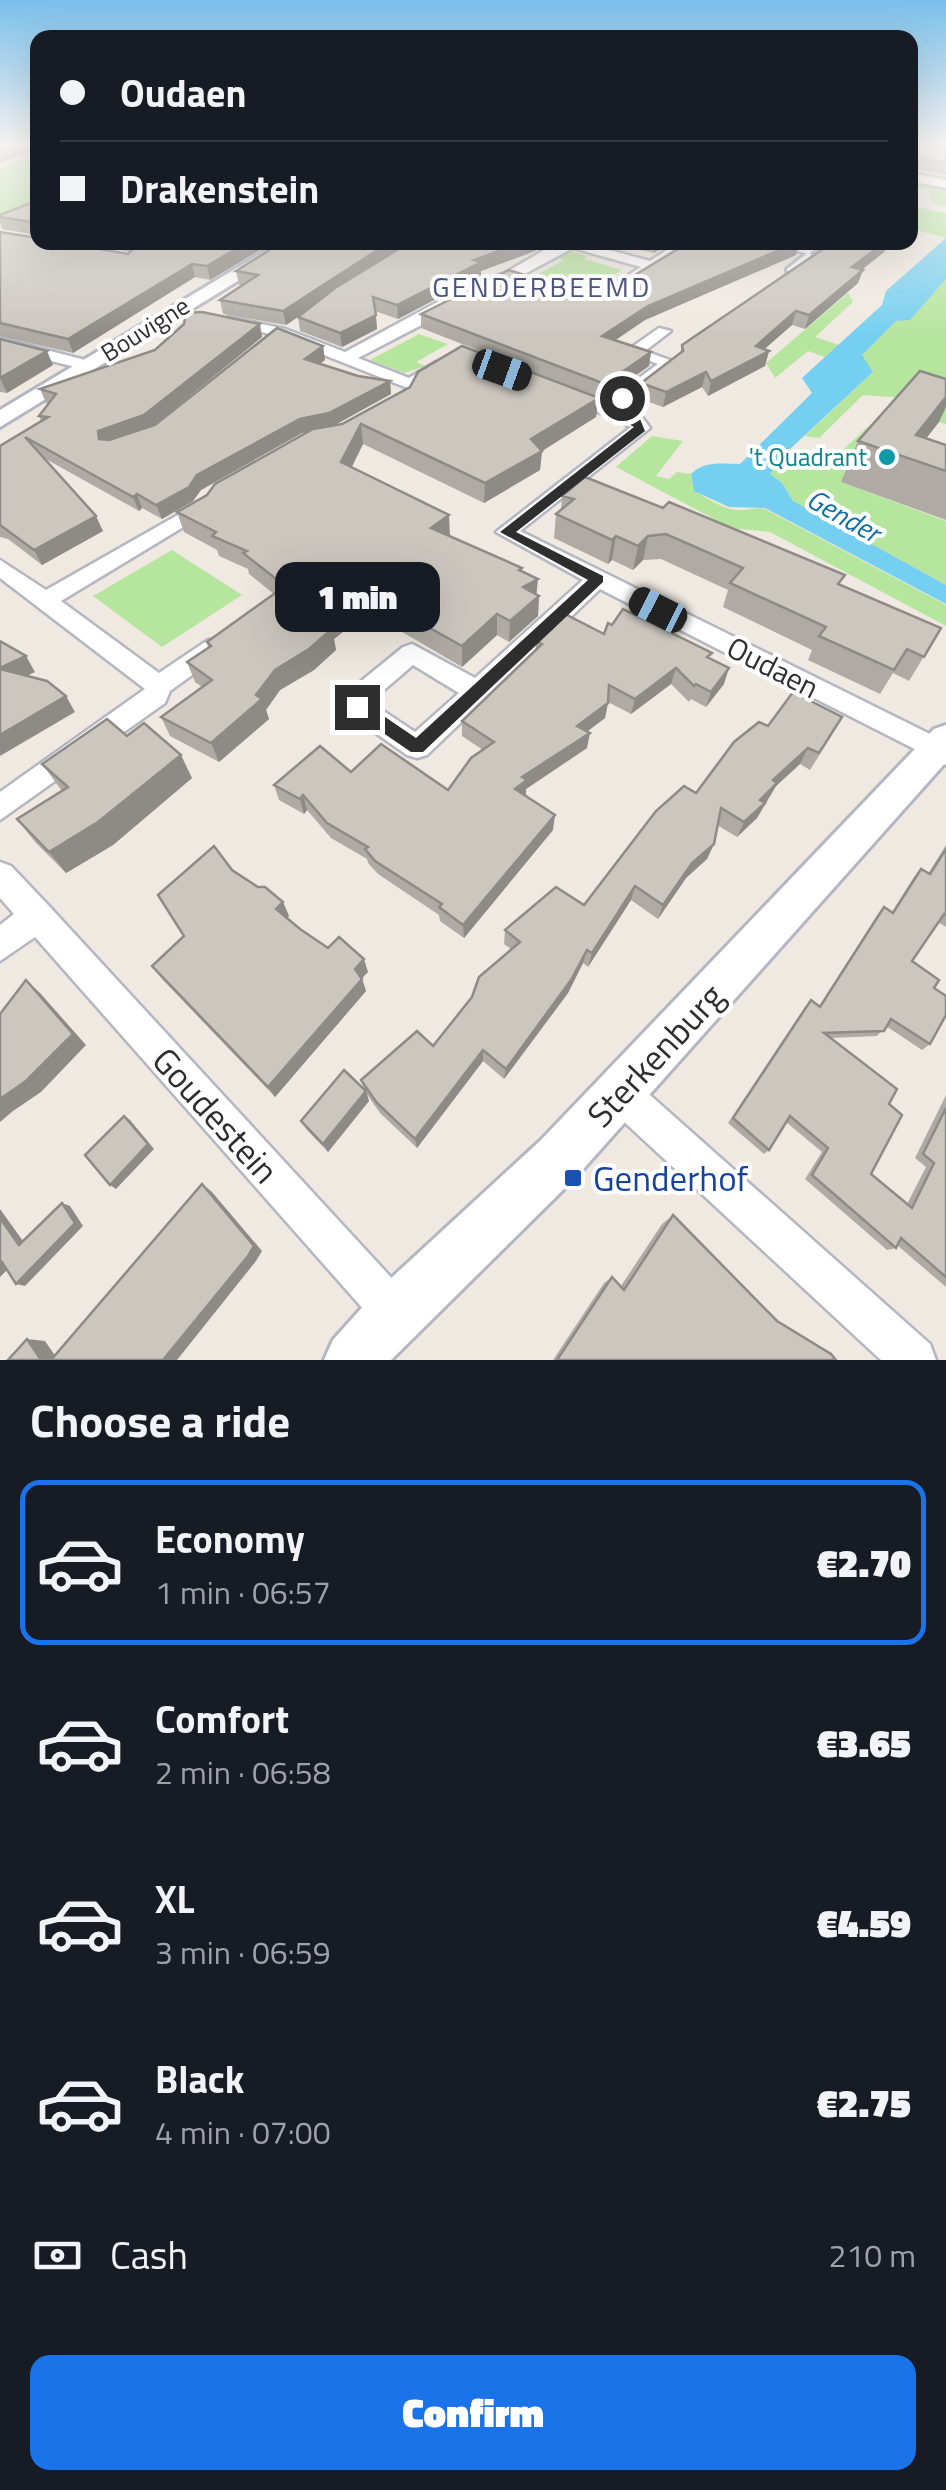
<!DOCTYPE html>
<meta charset="utf-8">
<style>
body{margin:0;font-family:"Titillium Web",sans-serif;background:#242831;color:#f1f3f6;height:100vh;display:flex;flex-direction:column;font-size:38px;white-space:nowrap}
*{box-sizing:border-box;margin:0}
p{font-size:32px;color:#9ea1a6}
.icon{flex:none;width:55px;height:55px;fill:none;stroke:currentColor;stroke-width:2;stroke-linecap:round;stroke-linejoin:round}
.map{position:relative;height:1360px;overflow:hidden}
.details{display:flex;flex-direction:column;background:#171b24;flex:1}
.details>*{flex:none}
.banner{position:absolute;left:30px;top:30px;width:888px;height:220px;border-radius:20px;box-shadow:0 10px 40px #0002;display:grid;align-content:center;height:220px;padding:0 30px;background:#171b24}
.end{position:absolute;width:45px;height:45px;margin:-22px;border:12px solid #2e2e2e;background:#fff;box-shadow:0 0 0 5px #fff}
.from{border-radius:50%}
.bubble{position:absolute;height:70px;border-radius:20px;background:#171b24;box-shadow:0 10px 40px #0002;font-size:32px;font-weight:800;line-height:70px;text-align:center}
.car{position:absolute;width:30px;height:60px;margin:-30px -15px;border-radius:12px;box-shadow:0 0 8px 2px #0007;background:linear-gradient(#222 24%,#8ab4d8 0 40%,#222 0 76%,#8ab4d8 0 86%,#222 0)}
.banner b{display:flex;align-items:center;gap:35px;height:95px;font-size:38px}
.banner b+b{border-top:2px solid #363941}
.banner i{width:25px;height:25px;background:#f1f3f6}
ul{padding:0;list-style:none}
li{display:flex;align-items:center;gap:30px;height:165px;margin:0 20px 15px;padding:0 10px;border:5px solid transparent;border-radius:20px}
li div{flex:1}
li b{display:block;font-size:38px}
li em{font-style:normal;font-weight:800}
li.selected{border-color:#1a73e8}
li>.icon{width:90px;height:90px;stroke-width:1.5}
h2{padding:0 30px;font-size:45px;line-height:120px}
.pay{display:flex;align-items:center;gap:25px;height:110px;padding:0 30px;font-size:38px}
.pay p{margin-inline-start:auto}
.cta{display:flex;gap:20px;margin-top:auto;padding:20px 30px}
.cta a{flex:1;height:115px;border-radius:20px;background:#1a73e8;color:#fff;font-size:40px;font-weight:800;line-height:115px;text-align:center}
.map>svg:first-child{display:block}
.green{fill:#b6e59e}
.water{fill:#75cff0}
.lines{fill:none;stroke-linecap:round;stroke-linejoin:round}
.service-casing{stroke:#b4b7c1;stroke-width:6}
.minor-casing{stroke:#b4b7c1;stroke-width:5}
.tertiary-casing{stroke:#b4b7c1;stroke-width:6}
.service{fill:#fff;fill-rule:evenodd}
.minor{fill:#fff;fill-rule:evenodd}
.tertiary{fill:#fff;fill-rule:evenodd}
.wall{fill:#afaba4}
.shaded-wall{fill:#8e8b86}
.building{fill:#cbc7bf;stroke:#8e8b86;stroke-width:2.5}
.route{fill:#2e2e2e}
.culture-dot{fill:#0f9aa8;stroke:#fff;stroke-width:4}
.transit-dot{fill:#1a4fb4;stroke:#fff;stroke-width:4}
.labels{text-anchor:middle;dominant-baseline:central;stroke-width:8;stroke-linejoin:round;paint-order:stroke}
.far-street-label{font-size:25px;fill:#2e2e2e;stroke:#fff}
.far-culture-label{font-size:25px;fill:#0d838f;stroke:#fff;text-anchor:end}
.far-neighbourhood-label{font-size:28px;letter-spacing:2.5px;fill:#4d5680;stroke:#fff}
.far-water-label{font-size:28px;font-style:italic;fill:#0d6fa3;stroke:#fff}
.street-label{font-size:30px;fill:#2e2e2e;stroke:#fff}
.near-street-label{font-size:35px;fill:#2e2e2e;stroke:#fff}
.near-transit-label{font-size:35px;fill:#164399;stroke:#fff;text-anchor:start}
</style>
<div class="map">
<svg width="946" height="1360" viewBox="0 0 946 1360">
<rect width="100%" height="100%" fill="#efe9e1"/>
<g class="green">
<polygon points="37,152 37,199 0,215 0,168"/>
<polygon points="914,182 946,188 946,206 934,204 928,189 916,190 916,207 946,213 946,238 910,228 910,185"/>
<polygon points="570,251 587,256 584,259 622,270 580,294 529,279 564,260 558,257"/>
<polygon points="946,279 946,401 863,395 819,438 805,436 873,372 861,356 896,321 912,316"/>
<polygon points="848,293 853,302 815,337 839,345 825,357 808,351 775,378 766,363"/>
<polygon points="419,334 448,344 416,362 426,366 404,373 370,360"/>
<polygon points="893,404 946,409 946,424 902,411 841,482 946,521 946,585 793,501 782,483 770,474 790,449 836,456"/>
<path d="M652 436 683 441 656 476 669 479 677 472 691 474 694 490C706 498 726 511 741 510 751 510 755 507 765 509L946 605V626L770 532 731 528 616 467Z"/>
<polygon points="172,550 242,595 162,647 93,596"/>
</g>
<path class="water" d="M946 238V279L910 320 896 321 862 355 873 372 790 449 770 474 782 483 793 501 946 585V604L765 508 729 507 694 491 691 474C705 460 723 464 740 464L812 393 802 378 882 305 886 291Z"/>
<g class="lines">
<g class="service-casing">
<polygon id="service" points="806,249 810,249 811,256 791,271 787,271 787,269 806,254"/>
</g>
<g class="minor-casing">
<g id="minor">
<polygon points="558,242 580,242 650,261 679,242 694,242 624,288 619,287 619,281 641,267 573,248 515,279 485,286 478,282 505,273"/>
<polygon points="766,242 806,246 827,242 808,254"/>
<polygon points="445,298 452,302 433,319 358,358 409,378 436,362 450,365 410,389 276,336 222,321 229,317 285,329 345,352"/>
<path d="M659 328 671 331 645 351 678 363 619 408 642 417 650 428 520 531 946 742V765L600 589 427 755 417 758 407 755 343 710 339 703 343 696 403 647 412 644 475 678 583 580 496 532 631 427 559 394 567 389 605 403 658 364 625 352ZM413 665 459 693 415 732 370 702Z"/>
<polygon points="0,338 93,362 95,365 87,370 0,348"/>
<polygon points="206,499 213,501 213,509 61,601 159,673 208,640 224,640 228,646 224,652 170,691 165,703 0,820 0,792 145,689 0,578 0,560 46,590"/>
<polygon points="0,862 11,866 48,905 410,1298 417,1313 410,1328 395,1335 380,1328 35,937 0,961 0,925 14,914 0,898"/>
<polygon points="619,1074 632,1079 930,1344 936,1360 881,1360 606,1105 601,1092 606,1079"/>
</g>
</g>
<g class="tertiary-casing">
<g id="tertiary">
<polygon points="910,173 946,180 946,188 910,181"/>
<polygon points="280,242 301,242 0,427 0,410"/>
<polygon points="946,725 946,762 577,1176 391,1360 324,1360 333,1340 375,1293 541,1140 934,729"/>
</g>
</g>
<use href="#service" class="service"/>
<use href="#minor" class="minor"/>
<use href="#tertiary" class="tertiary"/>
</g>
<g class="wall">
<polygon points="910,146 946,146 946,175 918,169 910,172"/>
<polygon points="38,200 38,235 2,229 0,223 0,215"/>
<polygon points="0,232 128,254 130,252 77,242 273,242 210,280 195,277 73,353 0,336"/>
<polygon points="603,242 671,242 654,253"/>
<polygon points="823,242 888,242 884,252 862,270 858,283 805,329 792,325 764,349 769,351 765,366 708,396 702,387 663,407 638,398 641,383 680,354 682,345 821,250"/>
<polygon points="681,243 796,255 645,320 616,340 651,352 649,366 603,399 421,328 421,314 602,295 681,247"/>
<polygon points="535,251 481,271 481,275 398,319 375,311 377,329 342,347 300,331 298,317 286,325 223,314 220,300 242,285 239,285 236,271"/>
<polygon points="262,337 153,425 323,346 325,360 319,364 358,376 390,381 391,394 335,425 599,398 596,417 542,451 540,470 484,503 363,444 352,467 449,536 522,571 536,594 539,596 538,616 509,642 497,635 462,667 368,612 334,639 336,650 314,670 280,690 266,710 269,719 219,762 170,736 161,717 202,687 195,682 187,662 208,648 207,642 274,594 249,574 248,569 219,556 217,550 184,532 177,512 308,432 302,433 201,490 193,501 162,519 142,508 139,511 44,458 103,531 42,565 8,539 0,537 0,446 41,421 39,416 49,404 46,403 40,389"/>
<polygon points="0,339 53,365 7,393 0,392"/>
<polygon points="939,422 926,438 946,445 946,520 841,482 858,441"/>
<polygon points="562,496 840,585 941,628 909,681 893,673 880,694 808,660 812,650 723,607 728,590 661,559 643,560 633,570 612,560 608,564 554,538 556,514 561,510"/>
<polygon points="604,634 710,659 724,684 706,707 691,699 689,702 671,684 631,714 608,702 605,718 587,731 587,748 526,789 525,795 553,830 464,938 440,921 439,915 378,874 368,863 367,859 331,838 307,810 304,814 279,800 274,785 351,772 448,790 483,750 462,736 462,721 536,650 536,641"/>
<polygon points="768,726 833,733 810,770 800,764 776,786 757,818 737,837 717,825 714,844 707,859 686,878 658,919 631,900 588,967 583,963 568,993 504,1079 483,1061 417,1148 380,1113 366,1093 369,1101 328,1152 307,1130 301,1121 364,1090 361,1080 433,1046 511,949 504,944 505,930 584,905 696,793"/>
<polygon points="127,736 192,778 113,845 66,873 35,842 17,819 62,791 42,764"/>
<polygon points="946,845 946,927 938,922 912,961 934,988 930,1044 922,1050 886,1026 877,1036 831,1038 889,1104 871,1174 907,1204 926,1167 915,1158 946,1095 946,1287 897,1245 896,1248 887,1250 805,1179 822,1152 786,1122 769,1150 764,1154 728,1123 805,1007 811,1000 819,1006 878,914 884,907 892,912 914,877 921,869 928,874"/>
<polygon points="232,870 283,902 289,916 287,918 300,929 368,972 362,978 366,991 275,1097 162,979 152,966 184,936"/>
<polygon points="673,1215 777,1321 836,1360 553,1360 604,1283 612,1277 621,1286 662,1224"/>
</g>
<g class="shaded-wall">
<polygon points="0,146 38,146 38,150 0,163"/>
<polygon points="922,158 918,169 910,172 910,162"/>
<polygon points="248,242 273,242 210,280 207,266"/>
<polygon points="390,242 410,242 286,325 283,311"/>
<polygon points="524,242 550,242 535,251 481,271 481,275 398,319 397,305 474,260"/>
<polygon points="656,242 671,242 654,253"/>
<polygon points="800,242 796,255 645,320 600,350 602,336 648,306"/>
<polygon points="874,242 888,242 884,252 847,281 852,267"/>
<polygon points="192,264 195,277 73,353 68,339"/>
<polygon points="863,270 858,283 805,329 809,315"/>
<polygon points="796,311 792,325 753,359 769,351 765,366 708,396 711,381 756,346"/>
<polygon points="376,315 377,329 342,347 340,333"/>
<polygon points="260,324 262,337 149,429 104,445 99,439 98,431"/>
<polygon points="323,346 325,360 307,373 305,359"/>
<polygon points="47,351 53,365 7,393 0,378"/>
<polygon points="651,352 649,366 603,399 605,384"/>
<polygon points="706,372 702,387 663,407 666,392"/>
<polygon points="390,381 391,394 331,427 302,433 201,490 193,501 162,519 156,505 197,475 300,419"/>
<polygon points="946,397 946,407 939,422 910,459 916,435"/>
<polygon points="599,398 596,417 542,451 540,470 484,503 485,483 531,439"/>
<polygon points="361,424 363,444 344,482 341,462"/>
<polygon points="137,494 142,508 139,511 133,497"/>
<polygon points="449,515 450,536 431,528"/>
<polygon points="96,516 103,531 42,565 34,550"/>
<polygon points="616,536 612,560 608,564 612,540"/>
<polygon points="648,536 643,560 633,570 638,546"/>
<polygon points="538,579 536,599 539,596 538,616 509,642 510,621 523,587"/>
<polygon points="366,592 368,612 334,639 336,650 314,670 280,690 266,710 269,719 219,762 211,743 256,695 275,670 323,624"/>
<polygon points="497,614 497,635 462,667 462,646"/>
<polygon points="26,656 35,672 10,684 0,668"/>
<polygon points="676,668 671,684 631,714 635,699"/>
<polygon points="729,668 724,684 706,707 711,692"/>
<polygon points="66,696 75,712 0,756 0,735"/>
<polygon points="608,703 605,718 575,741 577,726"/>
<polygon points="590,733 587,748 526,789 526,795 514,804 515,789 522,777"/>
<polygon points="808,748 800,764 776,786 757,818 737,837 744,822 773,780"/>
<polygon points="181,755 192,778 113,845 66,873 49,852"/>
<polygon points="303,795 307,810 304,814 300,799"/>
<polygon points="555,815 553,830 464,938 463,925"/>
<polygon points="714,844 707,859 686,878 658,919 663,905 692,863"/>
<polygon points="635,886 631,900 588,967 592,953"/>
<polygon points="283,902 289,916 282,923 276,909"/>
<polygon points="587,950 583,963 568,993 504,1079 506,1069"/>
<polygon points="364,959 368,972 358,982 355,969"/>
<polygon points="362,979 366,991 275,1097 268,1087"/>
<polygon points="26,980 40,993 86,1045 41,1092 13,1111 0,1122 0,1099"/>
<polygon points="483,1050 483,1061 417,1148 415,1139"/>
<polygon points="366,1091 369,1101 328,1152 323,1144"/>
<polygon points="124,1116 130,1120 154,1149 116,1189 110,1185"/>
<polygon points="202,1184 212,1192 262,1251 256,1261 177,1360 163,1360"/>
<polygon points="62,1203 70,1206 83,1226 25,1286 16,1284"/>
<polygon points="0,1209 28,1248 19,1245 0,1218"/>
<polygon points="2,1262 12,1265 0,1277 0,1264"/>
<polygon points="27,1339 45,1341 58,1360 41,1360"/>
</g>
<g class="building">
<polygon points="910,146 946,146 946,163 922,158 910,162"/>
<polygon points="38,200 38,223 0,217 0,215"/>
<polygon points="0,232 38,238 38,242 61,242 128,254 136,246 131,242 248,242 207,266 192,264 68,339 0,323"/>
<polygon points="282,242 390,242 283,311 220,300 258,275 236,271"/>
<polygon points="410,242 524,242 474,260 481,262 397,305 373,297 376,315 340,333 298,317 335,288"/>
<polygon points="682,242 798,242 648,306 602,336 651,352 605,384 421,314 509,270 590,295 602,295 686,244"/>
<polygon points="828,242 885,242 852,267 863,270 809,315 796,311 756,346 769,351 711,381 706,372 666,392 641,383 683,351 682,345 829,245"/>
<polygon points="202,312 260,324 144,415 98,431 99,439 109,440 155,425 277,328 323,346 305,359 358,376 390,381 329,413 300,419 197,475 189,487 156,505 137,494 133,497 25,437 96,516 34,550 0,525 0,446 48,417 39,416 56,394 40,389 155,350 184,324 186,313"/>
<polygon points="0,339 47,351 0,378"/>
<polygon points="462,346 599,398 531,439 542,451 485,483 361,424 341,462 449,515 431,528 522,568 519,570 538,579 523,587 539,596 510,621 497,614 462,646 366,592 323,624 332,629 309,649 275,670 256,695 262,699 211,743 161,717 212,680 187,662 211,646 207,642 285,586 243,553 247,551 212,536 216,532 177,512 207,495 215,484 313,429 342,424 410,387 418,372"/>
<polygon points="920,371 946,379 946,397 916,435 946,445 946,471 858,441"/>
<polygon points="585,477 663,508 669,502 845,575 838,584 941,628 924,657 907,649 894,670 819,636 826,627 730,583 743,568 666,534 648,536 638,546 616,536 612,540 556,514 574,499 562,496"/>
<polygon points="623,609 712,653 707,657 729,668 711,692 696,684 694,686 676,668 635,699 609,685 608,703 577,726 590,733 522,777 527,780 515,789 555,815 463,925 439,907 442,904 375,861 365,849 368,847 327,823 303,795 300,799 274,785 320,746 351,772 381,744 448,790 471,758 494,742 462,721 542,644 536,641 565,614 604,634 608,623 612,625"/>
<polygon points="0,641 26,656 0,668"/>
<polygon points="0,669 47,681 66,696 0,735"/>
<polygon points="793,692 842,717 819,753 808,748 773,780 777,783 760,800 765,803 744,822 721,808 714,844 692,863 663,905 635,886 592,953 587,950 571,980 506,1069 483,1050 415,1139 377,1103 361,1080 417,1031 433,1046 472,997 479,977 520,942 505,930 556,887 584,905 656,811 684,786 696,793 734,742 759,722 768,726"/>
<polygon points="107,719 127,736 144,723 181,755 98,822 49,852 17,819 68,787 42,764"/>
<polygon points="214,846 232,870 258,887 265,887 283,902 276,909 300,929 328,948 339,937 364,959 355,969 362,979 268,1087 152,966 184,936 158,895"/>
<polygon points="946,849 946,915 944,914 912,961 939,980 934,988 946,996 946,1015 930,1044 891,1019 884,1031 824,1033 897,1089 889,1104 902,1115 871,1174 912,1208 934,1163 923,1154 946,1108 946,1277 901,1238 896,1248 812,1175 828,1148 790,1116 769,1150 733,1118 811,1000 820,1007 884,907 893,913 921,869 930,874"/>
<polygon points="26,980 73,1034 26,1081 0,1099 0,1014"/>
<polygon points="344,1070 366,1091 323,1144 301,1121"/>
<polygon points="124,1116 148,1144 110,1185 85,1155"/>
<polygon points="202,1184 254,1246 248,1256 163,1360 51,1360"/>
<polygon points="62,1203 75,1223 16,1284 2,1262 0,1264 0,1218 19,1245"/>
<polygon points="673,1215 777,1321 831,1354 836,1360 557,1360 612,1277 624,1290"/>
<polygon points="27,1339 41,1360 8,1360"/>
</g>
<linearGradient id="sky" x2="0" y2="1"><stop stop-color="#7abfeb"/><stop offset="0.43" stop-color="#f8f5f2"/><stop offset="1" stop-color="#f8f5f2" stop-opacity="0"/></linearGradient>
<rect width="946" height="336" fill="url(#sky)"/>
<polygon class="route" points="619,396 628,398 615,409 640,419 645,431 516,532 603,576 603,582 423,752 411,752 351,711 351,702 363,702 416,738 588,580 500,532 634,427 601,409"/>
<circle class="culture-dot" cx="887" cy="457" r="10"/>
<rect class="transit-dot" x="563" y="1168" width="20" height="20" rx="5"/>
<g class="labels">
<g class="far-street-label">
<text transform="translate(145 329) rotate(-32)">Bouvigne</text>
</g>
<g class="far-culture-label">
<text x="867" y="457">'t Quadrant</text>
</g>
<g class="far-neighbourhood-label">
<text x="542" y="286">GENDERBEEMD</text>
</g>
<g class="far-water-label">
<text transform="translate(844 515) rotate(29)">Gender</text>
</g>
<g class="street-label">
<text transform="translate(773 667) rotate(27)">Oudaen</text>
</g>
<g class="near-street-label">
<text transform="translate(655 1055) rotate(-47)">Sterkenburg</text>
<text transform="translate(216 1115) rotate(48)">Goudestein</text>
</g>
<g class="near-transit-label">
<text x="593" y="1178">Genderhof</text>
</g>
</g>
</svg>
<i class="end from" style="left:622px;top:398px"></i>
<i class="end" style="left:357px;top:707px"></i>
<div class="bubble" style="left:275px;top:562px;width:165px">1 min</div>
<i class="car" style="left:502px;top:370px;rotate:110deg"></i>
<i class="car" style="left:658px;top:610px;rotate:297deg"></i>
<div class="banner">
<b><i class="from"></i>Oudaen</b>
<b><i></i>Drakenstein</b>
</div>
</div>
<section class="details">
<h2>Choose a ride</h2>
<ul>
<li class="selected"><svg class="icon" aria-label="car" viewBox="0 0 24 24"><path d="M5 17H2v-5l4-1 3-4h7l3 4 3 1v5h-3M9 17h6M6 11h13"/><circle cx="7" cy="17" r="2"/><circle cx="17" cy="17" r="2"/></svg><div><b>Economy</b><p>1 min · 06:57</p></div><em>€2.70</em></li>
<li><svg class="icon" aria-label="car" viewBox="0 0 24 24"><path d="M5 17H2v-5l4-1 3-4h7l3 4 3 1v5h-3M9 17h6M6 11h13"/><circle cx="7" cy="17" r="2"/><circle cx="17" cy="17" r="2"/></svg><div><b>Comfort</b><p>2 min · 06:58</p></div><em>€3.65</em></li>
<li><svg class="icon" aria-label="car" viewBox="0 0 24 24"><path d="M5 17H2v-5l4-1 3-4h7l3 4 3 1v5h-3M9 17h6M6 11h13"/><circle cx="7" cy="17" r="2"/><circle cx="17" cy="17" r="2"/></svg><div><b>XL</b><p>3 min · 06:59</p></div><em>€4.59</em></li>
<li><svg class="icon" aria-label="car" viewBox="0 0 24 24"><path d="M5 17H2v-5l4-1 3-4h7l3 4 3 1v5h-3M9 17h6M6 11h13"/><circle cx="7" cy="17" r="2"/><circle cx="17" cy="17" r="2"/></svg><div><b>Black</b><p>4 min · 07:00</p></div><em>€2.75</em></li>
</ul>
<div class="pay"><svg class="icon" aria-label="cash" viewBox="0 0 24 24"><path d="M3 7h18v10H3z"/><circle cx="12" cy="12" r="2"/></svg>Cash<p>210 m</p></div>
<div class="cta"><a>Confirm</a></div>
</section>
